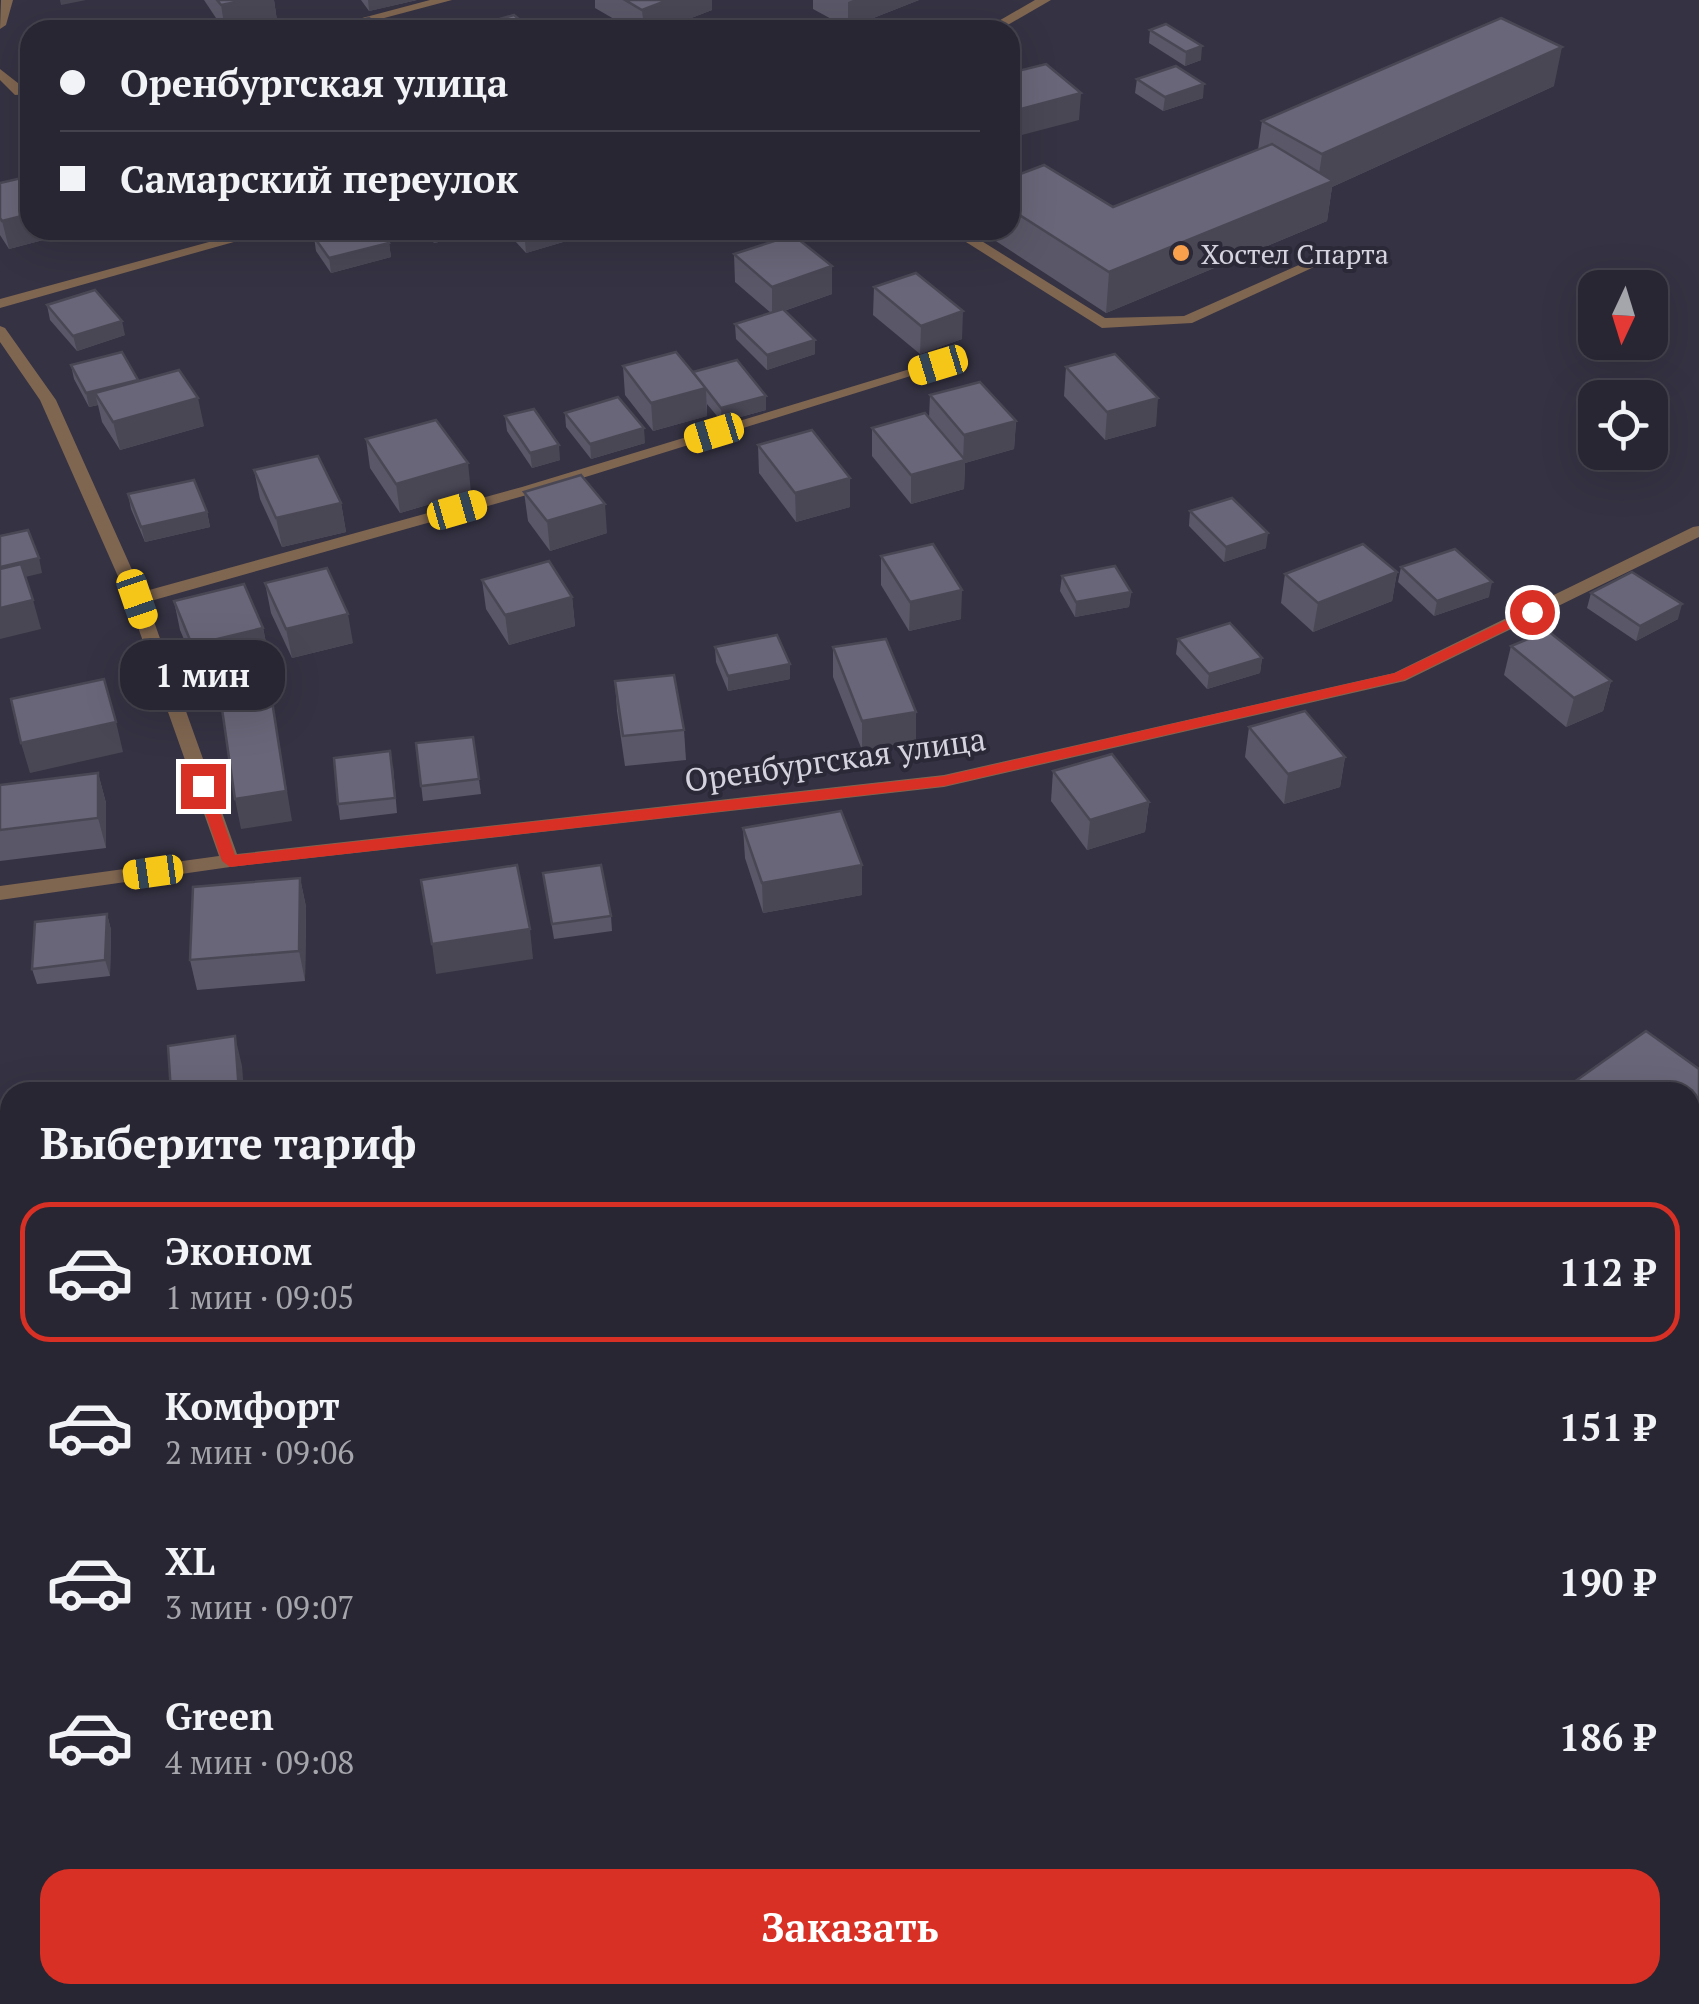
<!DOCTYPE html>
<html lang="ru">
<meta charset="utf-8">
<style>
body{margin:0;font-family:"PT Serif",serif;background:#302e3a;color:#f1f3f6;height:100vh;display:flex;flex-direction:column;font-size:38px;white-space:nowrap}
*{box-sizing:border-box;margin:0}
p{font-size:32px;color:#a5a5ac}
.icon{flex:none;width:55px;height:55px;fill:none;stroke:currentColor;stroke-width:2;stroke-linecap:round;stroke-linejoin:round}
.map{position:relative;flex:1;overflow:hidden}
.details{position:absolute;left:0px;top:1082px;width:1700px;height:922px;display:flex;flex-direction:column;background:#282632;border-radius:30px 30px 0 0;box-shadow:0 10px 40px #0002,0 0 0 2px #44434d}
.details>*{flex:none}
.hud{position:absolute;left:20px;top:20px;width:1000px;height:220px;border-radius:30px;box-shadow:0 10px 40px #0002,0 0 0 2px #44434d;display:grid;align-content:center;height:220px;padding:0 40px;background:#282632}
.needle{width:65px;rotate:184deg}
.fabs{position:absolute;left:1578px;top:270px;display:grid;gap:20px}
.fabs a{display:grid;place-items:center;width:90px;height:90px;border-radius:20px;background:#282632;box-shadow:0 10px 40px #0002,0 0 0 2px #44434d;font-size:50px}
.end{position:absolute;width:45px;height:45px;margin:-22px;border:12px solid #d93025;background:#fff;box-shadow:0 0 0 5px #fff}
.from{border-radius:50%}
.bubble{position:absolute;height:70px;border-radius:30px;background:#282632;box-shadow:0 10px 40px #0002,0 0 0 2px #44434d;font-size:32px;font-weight:700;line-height:70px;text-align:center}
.car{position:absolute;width:30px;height:60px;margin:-30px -15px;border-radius:12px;box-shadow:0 0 8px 2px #0007;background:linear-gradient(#f5c518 24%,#345 0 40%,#f5c518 0 76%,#345 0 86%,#f5c518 0)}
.hud b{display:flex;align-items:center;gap:35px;height:95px;font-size:38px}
.hud b+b{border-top:2px solid #44434d}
.hud i{width:25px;height:25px;background:#f1f3f6}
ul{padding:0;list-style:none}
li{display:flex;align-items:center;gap:30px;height:140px;margin:0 20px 15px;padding:0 20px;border:5px solid transparent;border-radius:30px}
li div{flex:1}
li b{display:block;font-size:38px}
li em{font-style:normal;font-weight:700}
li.current{border-color:#d93025}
li>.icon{width:90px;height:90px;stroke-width:1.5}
h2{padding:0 40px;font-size:45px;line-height:120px}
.cta{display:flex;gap:20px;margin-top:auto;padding:20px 40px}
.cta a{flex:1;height:115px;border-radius:30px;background:#d93025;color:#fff;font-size:40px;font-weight:700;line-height:115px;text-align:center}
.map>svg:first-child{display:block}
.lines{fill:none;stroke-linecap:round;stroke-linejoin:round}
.service{fill:#7f6651;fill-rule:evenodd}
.minor{fill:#7f6651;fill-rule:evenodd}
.wall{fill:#5a5868}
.shaded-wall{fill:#4a4755}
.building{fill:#696679;stroke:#4a4755;stroke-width:2.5}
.route{fill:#d93025}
.poi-dot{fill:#f9a04c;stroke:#2b2838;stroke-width:4}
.labels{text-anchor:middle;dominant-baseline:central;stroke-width:8;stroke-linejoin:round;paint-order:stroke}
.far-poi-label{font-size:28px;fill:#d5d4de;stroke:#2b2838;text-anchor:start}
.street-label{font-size:32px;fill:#d5d4de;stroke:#2b2838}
</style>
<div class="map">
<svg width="1699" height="2004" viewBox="0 0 1699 2004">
<rect width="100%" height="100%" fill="#353243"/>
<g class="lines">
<polygon class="service" points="947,230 964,230 1105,318 1184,316 1326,253 1338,256 1192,323 1102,328"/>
<g class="minor">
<polygon points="1,0 13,0 6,25 0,29"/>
<polygon points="430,0 452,0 339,30 317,30"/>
<polygon points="1035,0 1051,0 999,30 983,30"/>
<polygon points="0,69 23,87 30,86 30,94 15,95 0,80"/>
<polygon points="253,230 276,230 0,308 0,299"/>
<polygon points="0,326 5,328 56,400 142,592 522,487 933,362 943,362 946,365 534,493 147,602 237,854 944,775 1394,673 1693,527 1699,526 1699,537 1405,681 944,787 230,867 0,900 0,886 219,856 128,599 40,400 0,342"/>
<polygon points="1690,1311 1699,1312 1699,1330 1690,1329"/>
<polygon points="10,1541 10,1561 0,1563 0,1543"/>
<polygon points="1699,1752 1699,1776 1690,1778 1690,1754"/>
<polygon points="1130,1995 1172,1995 1168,2004 1126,2004"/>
</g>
</g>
<g class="wall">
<polygon points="204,0 274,0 277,21 232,30 224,30"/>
<polygon points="361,0 417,0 369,11"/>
<polygon points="595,0 712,0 712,10 660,30 633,30 595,8"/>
<polygon points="813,0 919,0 848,28 813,9"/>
<polygon points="1150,30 1201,60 1185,66 1149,43"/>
<polygon points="1137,79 1203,98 1163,111 1135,93"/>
<polygon points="1554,86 1332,187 1327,221 1106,313 979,230 1010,230 1010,178 1113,207 1258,150 1262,121"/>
<polygon points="0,183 62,235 9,249 0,235"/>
<polygon points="426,230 475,230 475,234 434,243"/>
<polygon points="505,230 580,230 580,237 526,253"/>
<polygon points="314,237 389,243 391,257 331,273 316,251"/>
<polygon points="734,254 832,294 784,311 815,340 815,354 767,370 736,339 735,324 771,313 735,282"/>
<polygon points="874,287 962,339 920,354 873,315"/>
<polygon points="47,305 125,335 77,351 50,320"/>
<polygon points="71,365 138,381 204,426 120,450 102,422 98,405 89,407 74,379"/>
<polygon points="623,366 693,372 766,396 766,410 722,422 707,404 707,416 653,431 625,395"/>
<polygon points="1066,367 1156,426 1105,440 1064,396"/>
<polygon points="930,395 1016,421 1014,449 965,463 964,489 911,504 872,456 872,428 929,418"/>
<polygon points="565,413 645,443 591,459 566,427"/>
<polygon points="505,416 560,460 532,468 507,431"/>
<polygon points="366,439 471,492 400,513 370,468"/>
<polygon points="758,445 850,507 796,522 759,473"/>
<polygon points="254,470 341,503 346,532 282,547 260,499"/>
<polygon points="524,492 607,533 550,551 528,521"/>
<polygon points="128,494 207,512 210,527 145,542 131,509"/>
<polygon points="1190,511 1266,548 1224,562 1189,526"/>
<polygon points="881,556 961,619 909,631 881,585"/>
<polygon points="1401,567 1489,597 1434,616 1398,582"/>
<polygon points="1397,572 1392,601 1313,632 1281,603 1285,574"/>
<polygon points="1062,576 1131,592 1129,607 1075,617 1060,591"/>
<polygon points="482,580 572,597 575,626 509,645 486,609"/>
<polygon points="265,583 353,643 292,658 271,613"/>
<polygon points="1591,593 1678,619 1636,641 1587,608"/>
<polygon points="174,601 263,628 269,657 199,674 180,630"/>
<polygon points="1178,639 1262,658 1260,673 1207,689 1176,654"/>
<polygon points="1511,646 1611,681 1603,711 1566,727 1504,675"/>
<polygon points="715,647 790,664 790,679 728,691 716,662"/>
<polygon points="833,647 916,741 862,750 833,677"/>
<polygon points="615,681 684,730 686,760 625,766 617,711"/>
<polygon points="1249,727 1345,757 1340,787 1284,804 1245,757"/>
<polygon points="473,737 481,794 423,801 416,743"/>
<polygon points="393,766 397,813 340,820 338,804"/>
<polygon points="1053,771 1149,802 1145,832 1087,850 1051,801"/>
<polygon points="98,773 106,803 106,848 0,861 0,785"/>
<polygon points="743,828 862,895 763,913 745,858"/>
<polygon points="543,873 611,916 612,931 554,939"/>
<polygon points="300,878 306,907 305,981 197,990 190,960"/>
<polygon points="107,914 111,930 110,976 37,984 32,969"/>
<polygon points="0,1115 10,1118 10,1191 0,1191"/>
</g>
<g class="shaded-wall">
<polygon points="60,0 86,0 61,5"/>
<polygon points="246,0 274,0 277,21 225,30 221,5"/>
<polygon points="368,0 417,0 369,11"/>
<polygon points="668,0 712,0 712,10 660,30 644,30 642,10"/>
<polygon points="853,0 919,0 848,28 848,2"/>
<polygon points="1202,46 1201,60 1185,66 1186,52"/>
<polygon points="1562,47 1554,86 1332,187 1327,221 1106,313 1109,272 1317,187 1322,154"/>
<polygon points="1204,84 1203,98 1163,111 1165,97"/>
<polygon points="1081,93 1079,120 1010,138 1010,112"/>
<polygon points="30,214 30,230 61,230 62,235 9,249 2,221"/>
<polygon points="433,230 475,230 475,234 434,243"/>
<polygon points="524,230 580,230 580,237 526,253"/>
<polygon points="389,243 391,257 331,273 329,258"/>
<polygon points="832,266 832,294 772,315 772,287"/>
<polygon points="963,311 962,339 920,354 921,326"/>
<polygon points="122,321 125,335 77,351 73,336"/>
<polygon points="815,340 815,354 767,370 767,355"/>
<polygon points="138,380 141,394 95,393 98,405 89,407 86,393"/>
<polygon points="706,388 707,416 653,431 651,403"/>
<polygon points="766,396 766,410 722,422 721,408"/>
<polygon points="198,398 204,426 120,450 113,422"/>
<polygon points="1158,398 1156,426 1105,440 1107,412"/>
<polygon points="1016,421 1014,449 965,463 964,489 911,504 911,475 963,461 964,435"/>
<polygon points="644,428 645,443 591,459 590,444"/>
<polygon points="559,445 560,460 532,468 530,453"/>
<polygon points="468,463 471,492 400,513 396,484"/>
<polygon points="850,478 850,507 796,522 795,493"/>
<polygon points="341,503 346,532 282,547 276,518"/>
<polygon points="605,504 607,533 550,551 547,521"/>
<polygon points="207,512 210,527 145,542 141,527"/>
<polygon points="1268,533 1266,548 1224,562 1226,547"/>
<polygon points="39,558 42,573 0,583 0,567"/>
<polygon points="1397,572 1392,601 1313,632 1318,603"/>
<polygon points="1492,582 1489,597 1434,616 1437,601"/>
<polygon points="962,590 961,619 909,631 910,602"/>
<polygon points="1131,592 1129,607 1075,617 1076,602"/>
<polygon points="572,597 575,626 509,645 505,615"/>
<polygon points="33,600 41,629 0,639 0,608"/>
<polygon points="1682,604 1678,619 1636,641 1640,626"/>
<polygon points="348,614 353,643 292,658 286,629"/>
<polygon points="263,628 269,657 199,674 192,645"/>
<polygon points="1262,658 1260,673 1207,689 1209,674"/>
<polygon points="790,664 790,679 728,691 728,676"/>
<polygon points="1611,681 1603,711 1566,727 1574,698"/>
<polygon points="270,688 292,821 241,829 235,799"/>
<polygon points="916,712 916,741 862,750 862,721"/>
<polygon points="116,722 123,752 30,773 21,743"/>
<polygon points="1345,757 1340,787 1284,804 1288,774"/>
<polygon points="98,773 106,803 106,848 98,818"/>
<polygon points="1149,802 1145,832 1087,850 1090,820"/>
<polygon points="862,865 862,895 763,913 762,883"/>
<polygon points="300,878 306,907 305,981 299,951"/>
<polygon points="107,914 111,930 110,976 105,960"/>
<polygon points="530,929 533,959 436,974 432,944"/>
<polygon points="235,1036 242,1066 244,1092 239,1092"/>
<polygon points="1699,1110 1699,1132 1690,1139 1690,1117"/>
<polygon points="9,1114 10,1118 10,1188 1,1161"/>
<polygon points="10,1458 10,1475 4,1459"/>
<polygon points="10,1840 10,1869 0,1871 0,1842"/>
<polygon points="164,1995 263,1995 263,2000 246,2004 153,2004 151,1998"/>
</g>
<g class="building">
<polygon points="217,0 246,0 221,5"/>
<polygon points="625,0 668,0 642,10"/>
<polygon points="514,15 532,30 461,30"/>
<polygon points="369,18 382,30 328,30"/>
<polygon points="1501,18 1562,47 1322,154 1262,121"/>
<polygon points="97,20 100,30 55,30 54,26"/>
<polygon points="1166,24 1202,46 1186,52 1150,30"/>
<polygon points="1046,64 1081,93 1010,112 1010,73"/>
<polygon points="1176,66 1204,84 1165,97 1137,79"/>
<polygon points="1272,144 1333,181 1109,272 1010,209 1010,178 1044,165 1113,207"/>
<polygon points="30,176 30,214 2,221 0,218 0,183"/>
<polygon points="342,230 379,230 389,243 329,258 314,237"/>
<polygon points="793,235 832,266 772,287 734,254"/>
<polygon points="916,273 963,311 921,326 874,287"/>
<polygon points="95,290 122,321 73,336 47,305"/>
<polygon points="783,309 815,340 767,355 735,324"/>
<polygon points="122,352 138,380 86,393 71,365"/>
<polygon points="676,352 706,388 651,403 623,366"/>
<polygon points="1115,354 1158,398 1107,412 1066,367"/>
<polygon points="737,360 766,396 721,408 693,372"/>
<polygon points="179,370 198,398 113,422 95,393"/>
<polygon points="980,382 1016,421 964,435 930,395"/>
<polygon points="618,397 644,428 590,444 565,413"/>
<polygon points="534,409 559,445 530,453 505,416"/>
<polygon points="925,413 965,460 911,475 872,428"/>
<polygon points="436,420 468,463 396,484 366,439"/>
<polygon points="812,430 850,478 795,493 758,445"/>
<polygon points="318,456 341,503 276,518 254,470"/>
<polygon points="581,475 605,504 547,521 524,492"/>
<polygon points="194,480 207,512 141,527 128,494"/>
<polygon points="1232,498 1268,533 1226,547 1190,511"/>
<polygon points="28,530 39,558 0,567 0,536"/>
<polygon points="933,544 962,590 910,602 881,556"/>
<polygon points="1363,544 1397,572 1318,603 1285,574"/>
<polygon points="1455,549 1492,582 1437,601 1401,567"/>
<polygon points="549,561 572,597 505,615 482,580"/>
<polygon points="21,564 33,600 0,608 0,569"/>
<polygon points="1115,566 1131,592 1076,602 1062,576"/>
<polygon points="327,568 348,614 286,629 265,583"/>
<polygon points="1632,572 1682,604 1640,626 1591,593"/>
<polygon points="244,584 263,628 192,645 174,601"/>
<polygon points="1230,623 1262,658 1209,674 1178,639"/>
<polygon points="1548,631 1611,681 1574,698 1511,646"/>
<polygon points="777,635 790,664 728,676 715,647"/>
<polygon points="886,639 916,712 862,721 833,647"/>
<polygon points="674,675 684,730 623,736 615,681"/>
<polygon points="104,679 116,722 21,743 11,699"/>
<polygon points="270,688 286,791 235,799 220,695"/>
<polygon points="1305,711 1345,757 1288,774 1249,727"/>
<polygon points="473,737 479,779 421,786 416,743"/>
<polygon points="390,751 395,798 338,804 334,758"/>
<polygon points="1112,754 1149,802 1090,820 1053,771"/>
<polygon points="98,773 98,818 0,830 0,785"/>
<polygon points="841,811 862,865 762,883 743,828"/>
<polygon points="517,865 530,929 432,944 421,880"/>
<polygon points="601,865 611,916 552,924 543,873"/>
<polygon points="300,878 299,951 190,960 193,887"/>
<polygon points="107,914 105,960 32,969 35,922"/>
<polygon points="1646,1031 1699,1069 1699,1110 1690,1117 1690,1092 1560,1092"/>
<polygon points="235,1036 239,1092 171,1092 168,1046"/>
<polygon points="9,1114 1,1161 0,1161 0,1115"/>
<polygon points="10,1367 10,1458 4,1459 4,1368"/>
<polygon points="10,1690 10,1840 0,1842 0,1692"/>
<polygon points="1633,1995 1645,1995 1650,2004 1602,2004"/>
</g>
<polygon class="route" points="1532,608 1537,609 1537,615 1404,680 944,786 230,867 222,861 196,786 203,782 211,786 235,855 944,776 1395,673"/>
<circle class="poi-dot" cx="1181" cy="253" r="10"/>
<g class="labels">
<g class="far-poi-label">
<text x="1201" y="253">Хостел Спарта</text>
</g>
<g class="street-label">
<text transform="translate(835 759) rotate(-8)">Оренбургская улица</text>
</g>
</g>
</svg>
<div class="fabs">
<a><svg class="needle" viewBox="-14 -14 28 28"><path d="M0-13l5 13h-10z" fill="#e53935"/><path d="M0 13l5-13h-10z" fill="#a5a5ac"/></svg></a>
<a><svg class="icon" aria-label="locate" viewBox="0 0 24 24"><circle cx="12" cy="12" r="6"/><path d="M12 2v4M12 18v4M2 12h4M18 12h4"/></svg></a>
</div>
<i class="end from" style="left:1532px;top:612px"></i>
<i class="end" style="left:203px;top:786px"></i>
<div class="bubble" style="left:120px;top:640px;width:165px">1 мин</div>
<i class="car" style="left:938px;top:365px;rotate:253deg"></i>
<i class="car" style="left:714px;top:433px;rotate:253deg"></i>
<i class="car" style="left:457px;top:510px;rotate:74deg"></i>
<i class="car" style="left:137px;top:599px;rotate:161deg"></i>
<i class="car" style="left:153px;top:872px;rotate:262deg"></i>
<div class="hud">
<b><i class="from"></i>Оренбургская улица</b>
<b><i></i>Самарский переулок</b>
</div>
<section class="details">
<h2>Выберите тариф</h2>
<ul>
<li class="current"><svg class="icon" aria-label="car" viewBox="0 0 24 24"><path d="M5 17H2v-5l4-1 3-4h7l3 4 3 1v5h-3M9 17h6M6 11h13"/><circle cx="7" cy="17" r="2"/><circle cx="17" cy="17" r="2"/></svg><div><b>Эконом</b><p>1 мин · 09:05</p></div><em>112 ₽</em></li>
<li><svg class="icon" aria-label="car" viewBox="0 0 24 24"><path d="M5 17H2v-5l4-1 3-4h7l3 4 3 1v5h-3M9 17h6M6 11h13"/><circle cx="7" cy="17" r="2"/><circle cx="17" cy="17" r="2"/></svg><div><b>Комфорт</b><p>2 мин · 09:06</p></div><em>151 ₽</em></li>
<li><svg class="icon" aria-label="car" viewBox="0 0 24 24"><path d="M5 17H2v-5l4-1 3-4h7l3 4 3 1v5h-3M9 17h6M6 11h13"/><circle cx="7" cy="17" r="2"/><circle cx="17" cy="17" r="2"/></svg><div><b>XL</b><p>3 мин · 09:07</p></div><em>190 ₽</em></li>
<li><svg class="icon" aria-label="car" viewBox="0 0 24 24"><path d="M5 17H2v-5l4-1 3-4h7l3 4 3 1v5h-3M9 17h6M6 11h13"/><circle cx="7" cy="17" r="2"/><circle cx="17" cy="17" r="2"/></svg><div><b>Green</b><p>4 мин · 09:08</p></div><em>186 ₽</em></li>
</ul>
<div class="cta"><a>Заказать</a></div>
</section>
</div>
